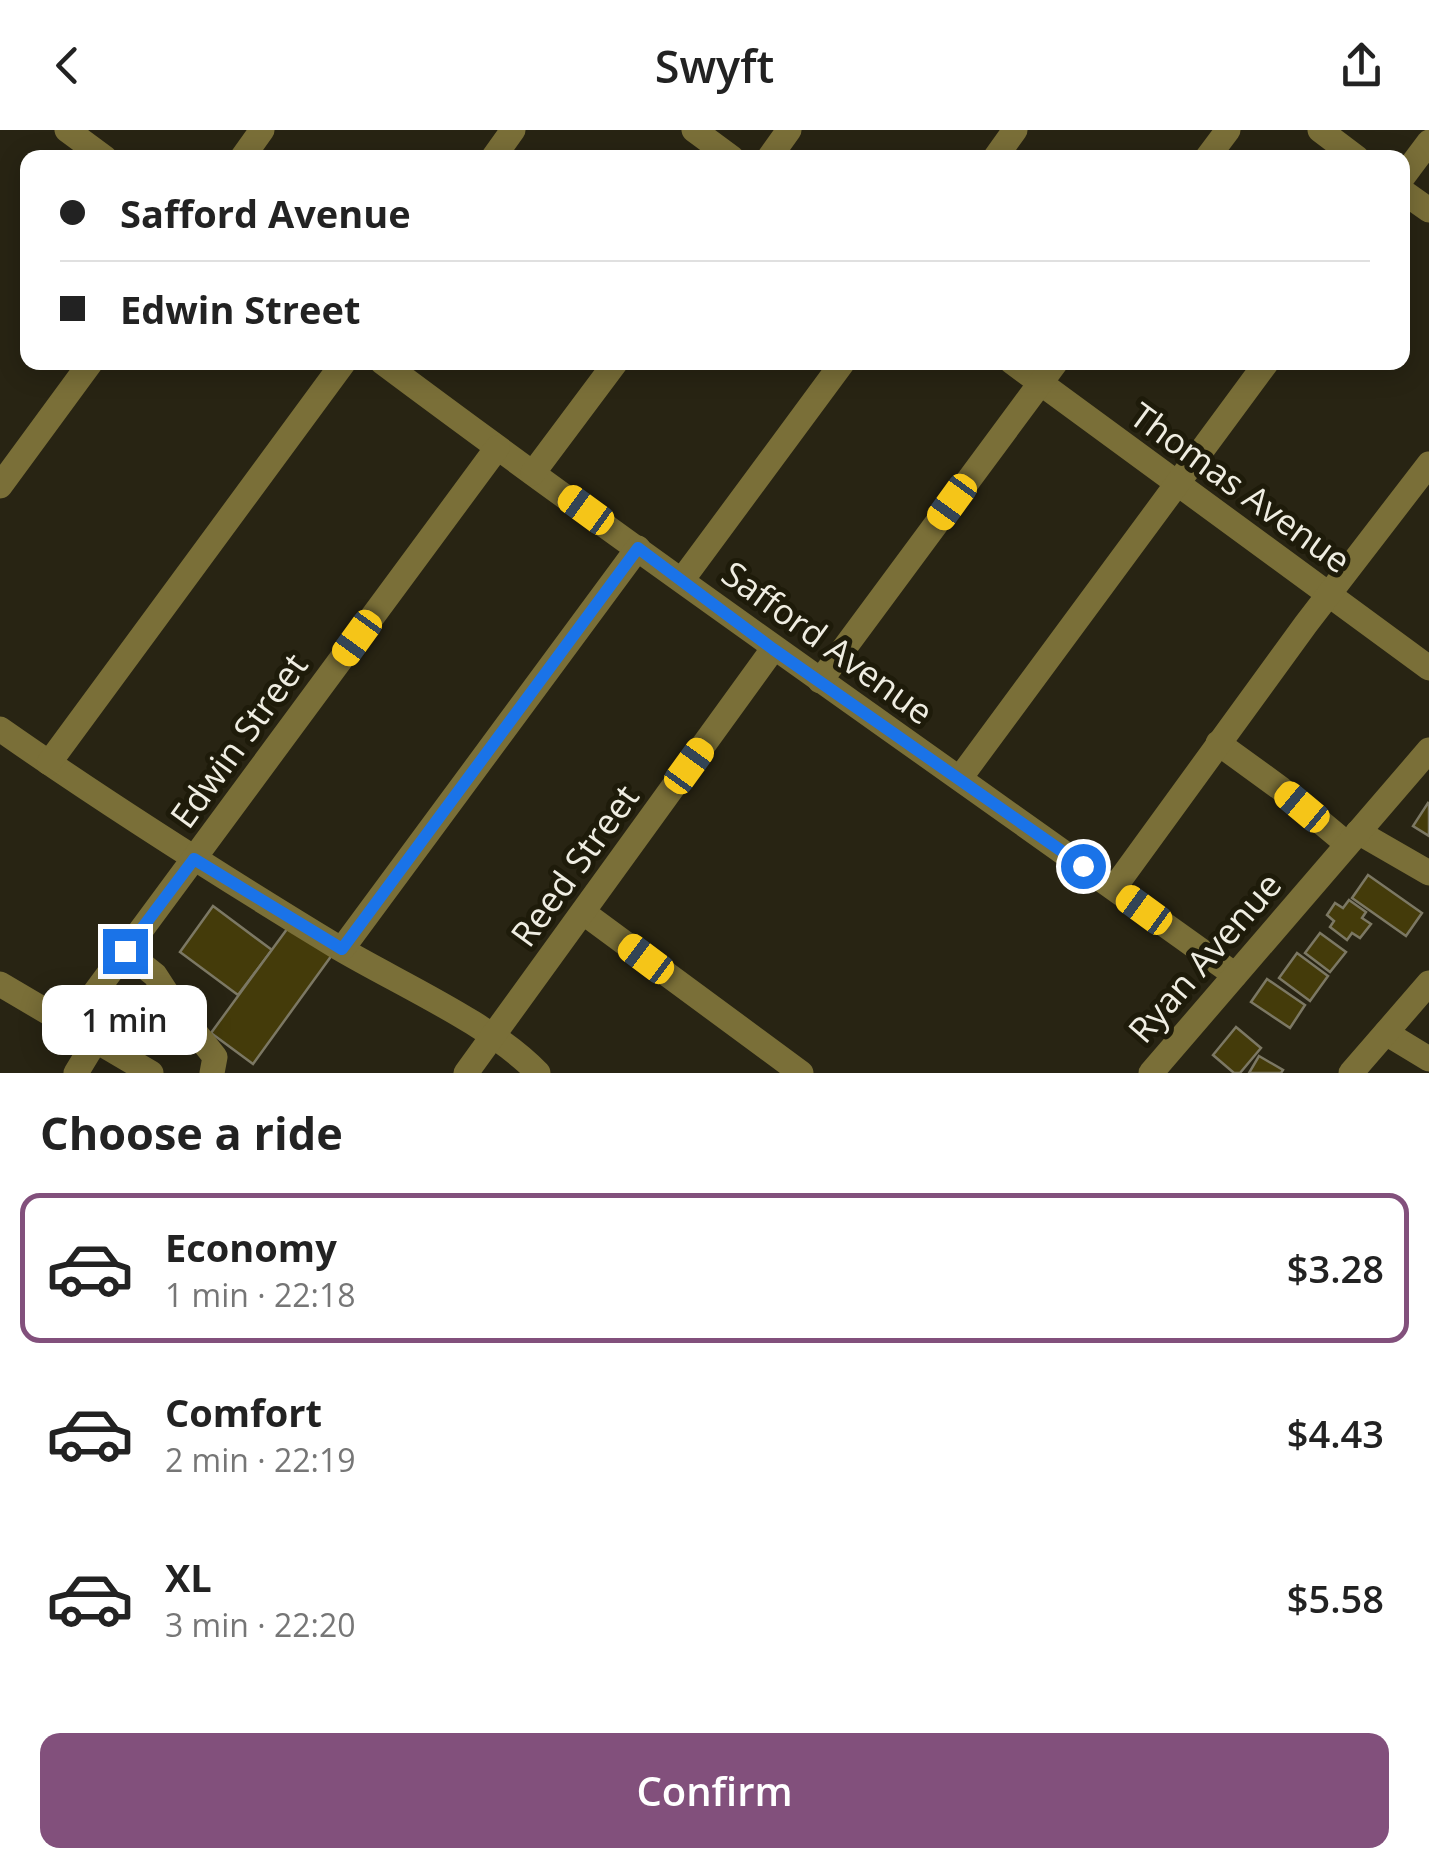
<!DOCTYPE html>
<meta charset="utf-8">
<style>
body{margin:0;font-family:"Open Sans",sans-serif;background:#f6f6f6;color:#222;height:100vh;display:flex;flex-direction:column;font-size:38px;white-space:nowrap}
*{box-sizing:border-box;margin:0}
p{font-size:32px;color:#767676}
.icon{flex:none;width:55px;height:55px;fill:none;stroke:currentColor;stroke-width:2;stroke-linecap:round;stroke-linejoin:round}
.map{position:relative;height:943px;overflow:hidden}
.sheet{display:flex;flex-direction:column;background:#fff;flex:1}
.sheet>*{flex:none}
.top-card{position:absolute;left:20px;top:20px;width:1390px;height:220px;border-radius:20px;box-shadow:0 5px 25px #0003;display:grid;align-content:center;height:220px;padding:0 40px;background:#fff}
.end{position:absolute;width:45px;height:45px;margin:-22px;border:12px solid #1a73e8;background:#fff;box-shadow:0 0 0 5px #fff}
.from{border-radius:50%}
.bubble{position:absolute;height:70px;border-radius:20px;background:#fff;box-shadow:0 5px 25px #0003;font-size:32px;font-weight:600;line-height:70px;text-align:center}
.car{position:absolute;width:30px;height:60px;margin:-30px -15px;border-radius:12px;box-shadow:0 0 8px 2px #0007;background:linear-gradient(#f5c518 24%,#345 0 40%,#f5c518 0 76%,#345 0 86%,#f5c518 0)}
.top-card b{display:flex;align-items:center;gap:35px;height:95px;font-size:38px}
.top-card b+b{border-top:2px solid #e0e0e0}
.top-card i{width:25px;height:25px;background:#222}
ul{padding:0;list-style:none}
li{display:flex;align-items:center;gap:30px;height:150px;margin:0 20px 15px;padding:0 20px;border:5px solid transparent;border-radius:20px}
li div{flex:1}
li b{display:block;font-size:38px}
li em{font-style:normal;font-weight:600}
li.on{border-color:#82507c}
li>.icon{width:90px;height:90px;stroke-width:1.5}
h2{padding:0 40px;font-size:45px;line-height:120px}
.button{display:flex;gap:20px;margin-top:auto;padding:20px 40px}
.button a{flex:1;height:115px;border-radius:20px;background:#82507c;color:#fff;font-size:40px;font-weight:600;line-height:115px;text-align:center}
header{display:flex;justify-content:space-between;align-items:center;height:130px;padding:0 40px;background:#fff;font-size:45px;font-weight:600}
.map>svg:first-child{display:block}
.building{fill:#443b0a;stroke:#7c7864;stroke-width:2.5}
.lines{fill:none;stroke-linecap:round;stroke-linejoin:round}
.minor{stroke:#7a6f38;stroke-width:25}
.route{stroke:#1a73e8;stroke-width:12}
.labels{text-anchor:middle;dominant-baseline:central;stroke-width:10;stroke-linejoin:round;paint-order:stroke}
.street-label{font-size:35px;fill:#efede2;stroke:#1e1b0a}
</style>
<header><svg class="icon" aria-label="back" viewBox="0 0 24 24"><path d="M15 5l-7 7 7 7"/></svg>Swyft<svg class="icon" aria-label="share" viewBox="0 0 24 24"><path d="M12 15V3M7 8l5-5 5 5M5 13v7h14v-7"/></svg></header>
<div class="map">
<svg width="1429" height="943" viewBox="0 0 1429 943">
<rect width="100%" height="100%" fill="#282413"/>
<g class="building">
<polygon points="1428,673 1429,674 1429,706 1413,696"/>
<polygon points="1368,745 1422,783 1406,806 1352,768"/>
<polygon points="1349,770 1366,782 1362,788 1371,794 1360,808 1352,803 1347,810 1330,797 1334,791 1327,785 1335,773 1343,778"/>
<polygon points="213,776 272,820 238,865 180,822"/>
<polygon points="290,795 332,825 253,934 211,903"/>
<polygon points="1320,803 1346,822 1330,842 1305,823"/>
<polygon points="1297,823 1328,846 1310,871 1279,848"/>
<polygon points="1267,849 1305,875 1290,898 1251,872"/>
<polygon points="1236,897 1261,918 1240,943 1234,943 1213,925"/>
<polygon points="1259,926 1283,940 1281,943 1249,943"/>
</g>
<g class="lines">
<g class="minor">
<polyline points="67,0 105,28"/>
<polyline points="694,0 732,28"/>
<polyline points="1320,0 1357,28"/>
<polyline points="242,28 262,0"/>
<polyline points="493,28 513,0"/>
<polyline points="769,28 789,0"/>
<polyline points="995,28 1015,0"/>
<polyline points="1207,28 1228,0"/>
<polyline points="1402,48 1429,12"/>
<polyline points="1402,61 1429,80"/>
<path d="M382 232C663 442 951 641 1235 845"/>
<polyline points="1012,232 1429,538"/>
<polyline points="533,343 616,232"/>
<polyline points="0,356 91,232"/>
<polyline points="682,450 843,232"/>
<polyline points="820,551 1056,232"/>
<path d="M0 599C110 676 224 748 339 818 400 854 491 894 538 943"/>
<polyline points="1218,613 1280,658 1347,714"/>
<polyline points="49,633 344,232"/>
<polyline points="960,648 1267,232"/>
<polyline points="1358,702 1429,743"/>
<polyline points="1114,758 1306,494 1429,334"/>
<polyline points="584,783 801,943"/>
<polyline points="342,819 638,418"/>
<polyline points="125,821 155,845 179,882 215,927 212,943"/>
<polyline points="0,854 151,943"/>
<polyline points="71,895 497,318"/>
<polyline points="1386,903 1429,929"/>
<polyline points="76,943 96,910"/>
<polyline points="466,943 773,519"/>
<polyline points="1151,943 1429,620"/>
<polyline points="1351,943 1429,853"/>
</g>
</g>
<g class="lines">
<polyline class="route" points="125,821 194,729 342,819 638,418 773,519 1083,736"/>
</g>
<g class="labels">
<g class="street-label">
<text transform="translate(1241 357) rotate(36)">Thomas Avenue</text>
<text transform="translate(828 512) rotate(36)">Safford Avenue</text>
<text transform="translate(238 610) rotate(-54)">Edwin Street</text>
<text transform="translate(574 735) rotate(-54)">Reed Street</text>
<text transform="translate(1204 827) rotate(-49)">Ryan Avenue</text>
</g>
</g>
</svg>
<i class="end from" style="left:1083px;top:736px"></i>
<i class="end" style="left:125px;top:821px"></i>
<div class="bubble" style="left:42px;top:855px;width:165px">1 min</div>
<i class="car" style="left:952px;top:372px;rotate:216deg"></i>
<i class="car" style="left:586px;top:380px;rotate:306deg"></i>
<i class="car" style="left:357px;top:508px;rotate:216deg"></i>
<i class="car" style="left:689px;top:636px;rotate:36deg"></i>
<i class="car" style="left:1302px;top:677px;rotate:310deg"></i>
<i class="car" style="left:1144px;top:780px;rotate:306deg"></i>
<i class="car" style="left:646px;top:829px;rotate:307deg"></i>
<div class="top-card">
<b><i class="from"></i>Safford Avenue</b>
<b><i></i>Edwin Street</b>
</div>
</div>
<section class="sheet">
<h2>Choose a ride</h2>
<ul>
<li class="on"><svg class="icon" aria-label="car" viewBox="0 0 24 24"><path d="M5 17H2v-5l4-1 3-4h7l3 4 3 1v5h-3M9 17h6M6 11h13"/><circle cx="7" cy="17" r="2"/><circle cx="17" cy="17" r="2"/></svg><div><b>Economy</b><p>1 min · 22:18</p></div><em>$3.28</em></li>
<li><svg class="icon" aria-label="car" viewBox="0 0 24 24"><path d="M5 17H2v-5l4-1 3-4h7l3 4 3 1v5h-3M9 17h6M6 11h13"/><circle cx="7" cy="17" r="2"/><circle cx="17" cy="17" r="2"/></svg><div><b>Comfort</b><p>2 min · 22:19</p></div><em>$4.43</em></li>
<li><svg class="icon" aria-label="car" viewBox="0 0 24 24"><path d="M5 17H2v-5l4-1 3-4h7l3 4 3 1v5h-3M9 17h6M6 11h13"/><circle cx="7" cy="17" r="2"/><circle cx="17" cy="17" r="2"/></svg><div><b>XL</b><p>3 min · 22:20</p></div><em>$5.58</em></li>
</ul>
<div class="button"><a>Confirm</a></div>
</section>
